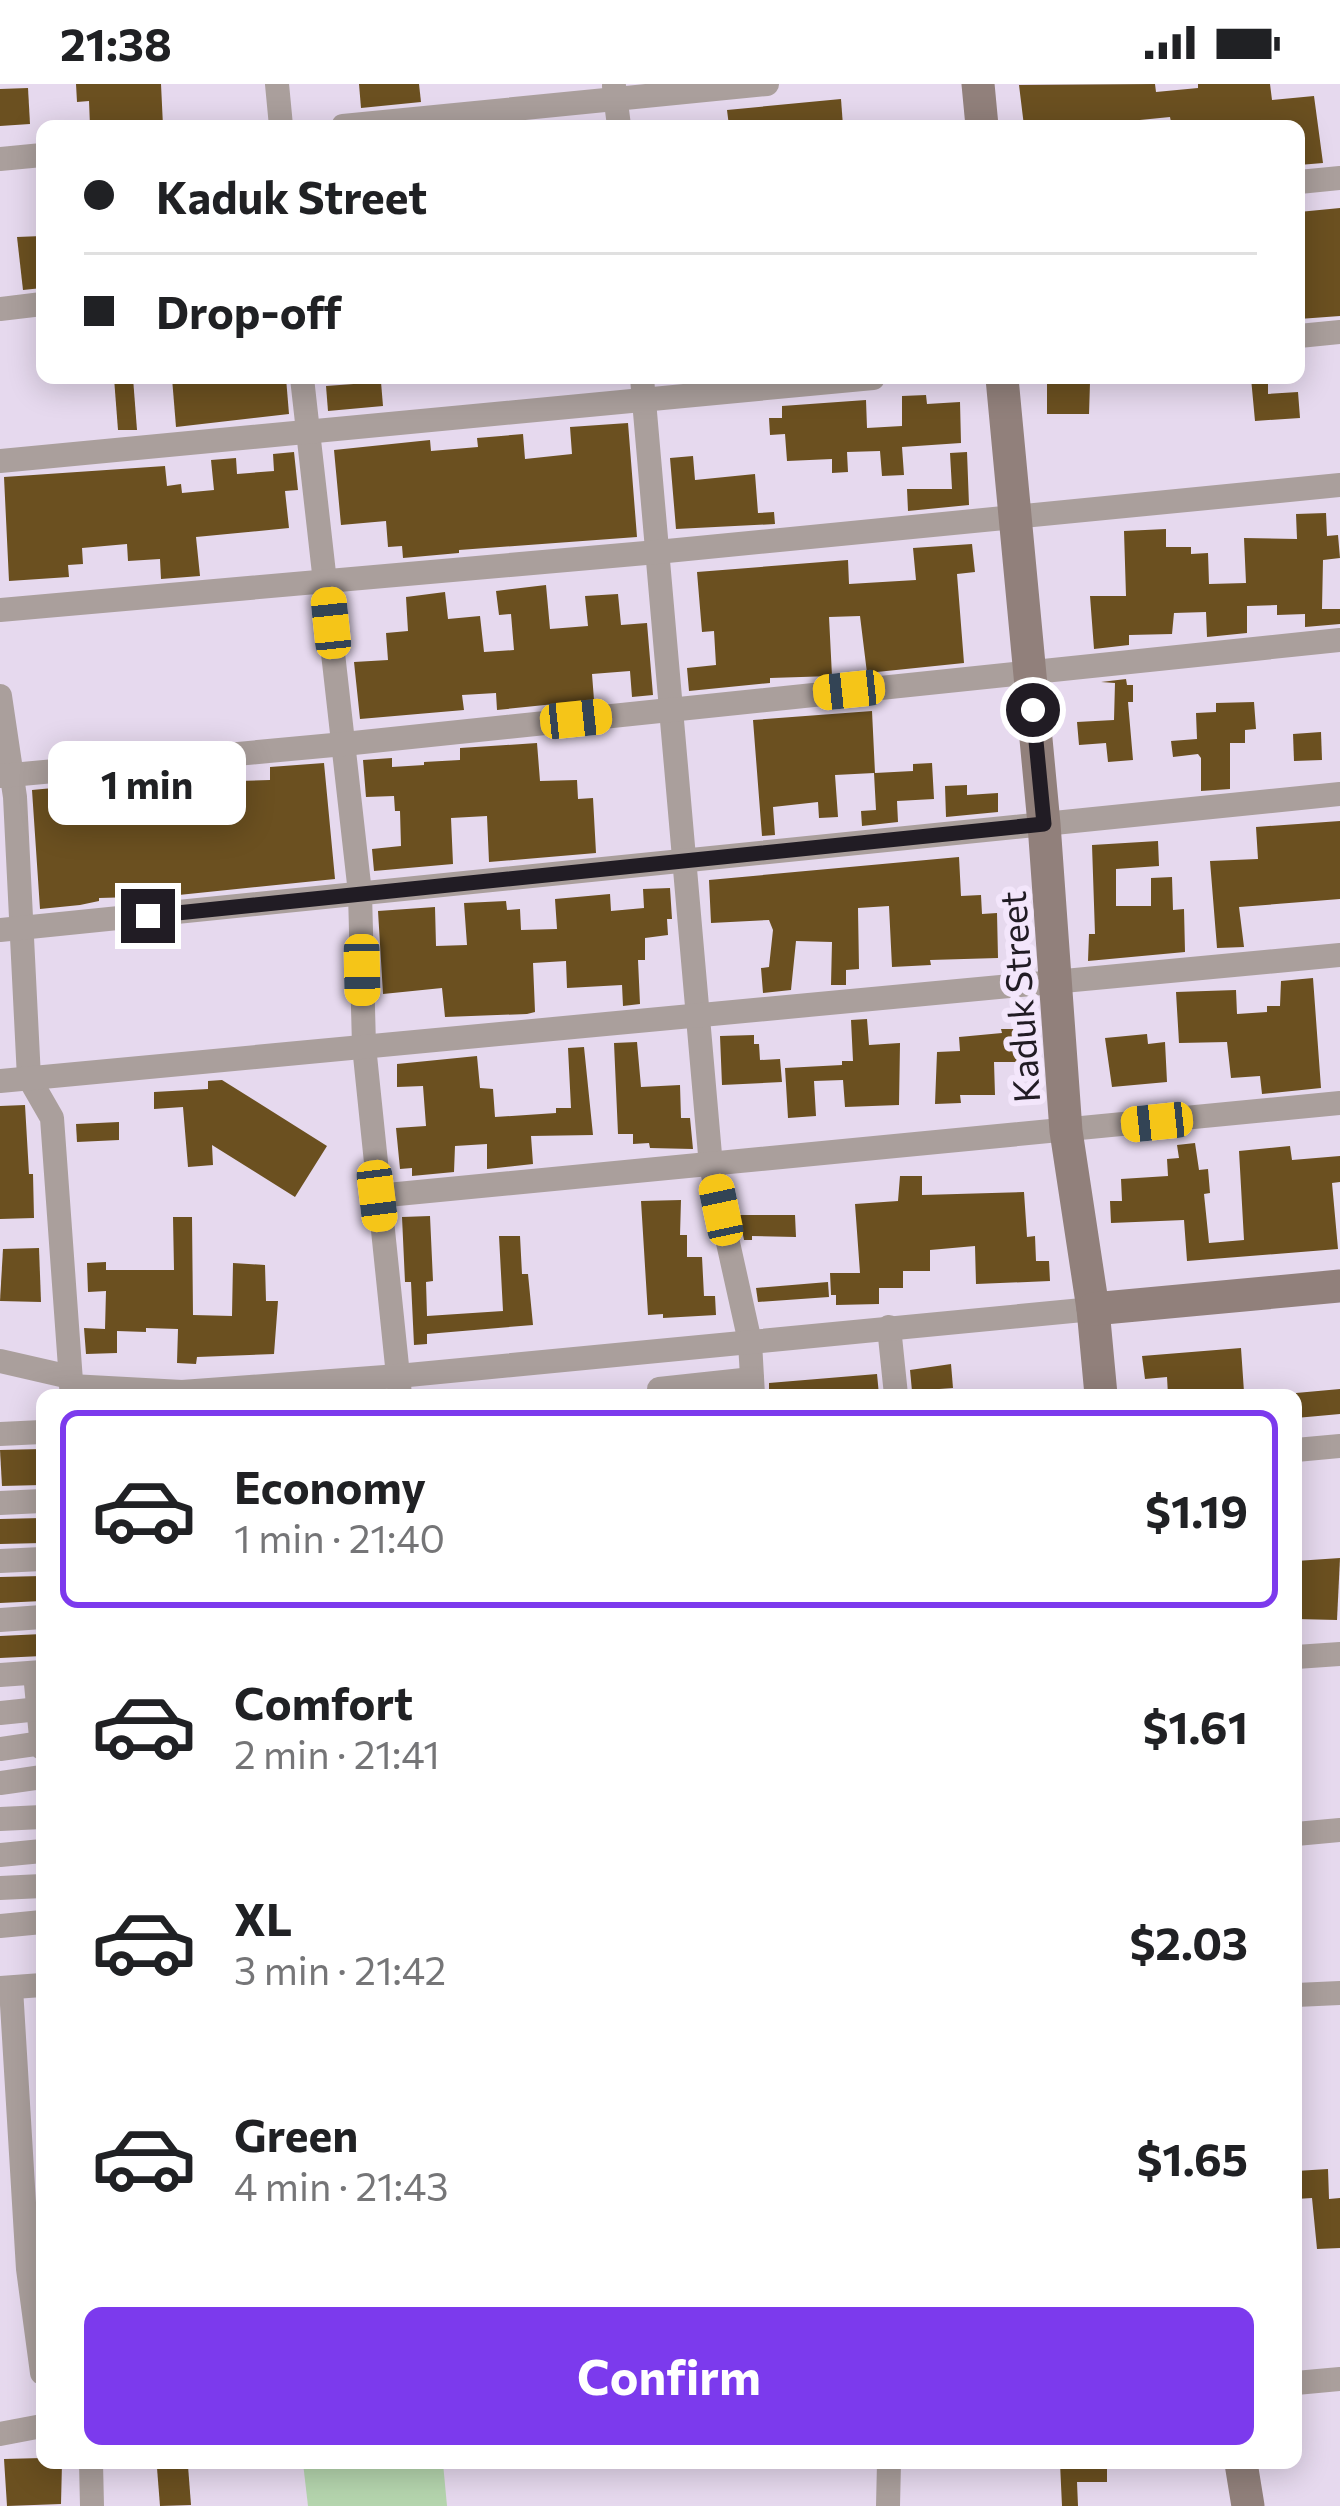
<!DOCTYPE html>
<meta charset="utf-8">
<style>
body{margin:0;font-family:Commissioner,sans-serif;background:#f6f6f6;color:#202124;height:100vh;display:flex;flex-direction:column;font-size:45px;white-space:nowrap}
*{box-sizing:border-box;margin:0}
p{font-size:39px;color:#757577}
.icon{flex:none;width:66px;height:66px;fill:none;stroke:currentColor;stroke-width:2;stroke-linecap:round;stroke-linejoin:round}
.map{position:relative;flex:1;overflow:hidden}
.panel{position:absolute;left:36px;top:1305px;width:1266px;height:1080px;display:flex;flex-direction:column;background:#fff;border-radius:18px;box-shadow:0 6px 30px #0003}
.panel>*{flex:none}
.guide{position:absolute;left:36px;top:36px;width:1269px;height:264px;border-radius:18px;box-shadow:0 6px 30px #0003;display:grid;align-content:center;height:264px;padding:0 48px;background:#fff}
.end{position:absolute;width:54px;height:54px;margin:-27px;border:15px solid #211c24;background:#fff;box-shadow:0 0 0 6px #fff}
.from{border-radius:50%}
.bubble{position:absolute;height:84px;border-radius:18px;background:#fff;box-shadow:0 6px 30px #0003;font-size:39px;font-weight:700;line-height:84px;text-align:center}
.car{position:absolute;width:36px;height:72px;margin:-36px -18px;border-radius:15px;box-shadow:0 0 9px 3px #0007;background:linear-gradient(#f5c518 24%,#345 0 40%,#f5c518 0 76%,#345 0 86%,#f5c518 0)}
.guide b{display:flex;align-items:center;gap:42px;height:114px;font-size:45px}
.guide b+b{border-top:3px solid #e0e0e0}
.guide i{width:30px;height:30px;background:#202124}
ul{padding:21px 0 0;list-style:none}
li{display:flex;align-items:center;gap:36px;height:198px;margin:0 24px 18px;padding:0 24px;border:6px solid transparent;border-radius:18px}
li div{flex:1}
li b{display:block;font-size:45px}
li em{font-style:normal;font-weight:700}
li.current{border-color:#7c3aed}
li>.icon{width:108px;height:108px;stroke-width:1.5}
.action{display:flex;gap:24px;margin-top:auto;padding:24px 48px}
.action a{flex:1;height:138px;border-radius:18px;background:#7c3aed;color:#fff;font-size:48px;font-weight:700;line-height:138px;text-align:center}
.status{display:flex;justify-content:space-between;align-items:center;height:84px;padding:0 60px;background:#fff;direction:ltr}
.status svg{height:33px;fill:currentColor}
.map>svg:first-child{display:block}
.green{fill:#b5d5ae}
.building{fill:#6b5020}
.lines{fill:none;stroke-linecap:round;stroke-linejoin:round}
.street{stroke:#aa9f9c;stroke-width:24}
.secondary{stroke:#91807b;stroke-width:33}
.route{stroke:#211c24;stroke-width:15}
.labels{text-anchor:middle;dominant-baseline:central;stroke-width:12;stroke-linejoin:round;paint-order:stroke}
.street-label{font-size:36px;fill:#211c24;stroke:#f3e6fb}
</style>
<div class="status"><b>21:38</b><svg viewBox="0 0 49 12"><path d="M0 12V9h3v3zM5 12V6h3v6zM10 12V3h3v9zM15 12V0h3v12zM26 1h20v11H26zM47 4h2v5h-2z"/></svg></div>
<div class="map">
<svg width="1340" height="2422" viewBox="0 0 1340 2422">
<rect width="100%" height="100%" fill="#e6d9ee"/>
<polygon class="green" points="303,2379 443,2379 447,2422 308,2422"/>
<g class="building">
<polygon points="76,0 161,0 163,42 90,42 89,17 77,18"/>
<polygon points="359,0 419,0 421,18 361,24"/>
<polygon points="1155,0 1156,8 1198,4 1198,0 1270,0 1272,16 1314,12 1323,79 1299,81 1299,42 1201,41 1200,36 1171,38 1170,33 1140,36 1141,42 1024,42 1019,1"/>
<polygon points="28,4 30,40 0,42 0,5"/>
<polygon points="841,15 843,42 729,42 727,26"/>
<polygon points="1340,124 1340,232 1299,235 1299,128"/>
<polygon points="42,152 42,204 23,206 17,153"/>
<polygon points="114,294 133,294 137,346 118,346"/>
<polygon points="172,294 286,294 289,330 176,343"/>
<polygon points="1251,294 1268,294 1268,310 1298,308 1300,334 1255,337"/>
<polygon points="381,298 383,322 328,327 326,302"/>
<polygon points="1047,298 1090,298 1089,330 1047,330"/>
<polygon points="926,311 927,320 960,318 961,359 902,363 904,391 882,392 880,367 847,368 848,388 832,389 832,375 787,377 785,350 770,351 769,334 782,334 782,322 866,316 867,344 902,342 902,312"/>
<polygon points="628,339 637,453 459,466 459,469 403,474 402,462 388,463 386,437 341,441 334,366 430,356 431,367 478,363 477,354 523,350 525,375 572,370 570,343"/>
<polygon points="294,368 298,406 285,407 289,444 196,453 200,492 161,495 160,475 128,477 127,460 82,464 83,480 68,481 69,493 9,497 4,393 165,382 167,402 181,400 182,409 214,406 211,376 236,374 237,390 274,387 273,370"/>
<polygon points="967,368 969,421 908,427 907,405 952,405 950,369"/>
<polygon points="693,372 695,396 755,390 758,429 774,428 775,440 676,445 670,374"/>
<polygon points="1326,429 1327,452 1338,451 1340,474 1323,476 1322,525 1340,525 1340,540 1305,543 1305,530 1277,531 1277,521 1247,522 1247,549 1207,553 1206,528 1174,529 1172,550 1129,551 1129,561 1094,565 1090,512 1126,512 1124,447 1166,445 1166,463 1191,463 1191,470 1208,469 1209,500 1246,499 1244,454 1297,455 1296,430"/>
<polygon points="972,460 975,488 957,490 964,579 867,589 860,532 829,533 832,592 770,594 770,599 689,607 687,584 716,581 714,547 702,548 697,488 848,476 849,500 916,496 913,464"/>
<polygon points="546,501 550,545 588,542 585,512 618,510 621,541 647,539 653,611 632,613 630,587 592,590 594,616 497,626 496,609 462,611 464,626 360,635 354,578 388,576 386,549 408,547 406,513 445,508 448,535 480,532 484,568 514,566 511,530 499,531 496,507"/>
<polygon points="1126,595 1127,601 1133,601 1133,618 1128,618 1133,676 1108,678 1106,659 1079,661 1077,638 1114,636 1115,599 1101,598"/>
<polygon points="1254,618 1256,645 1245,646 1245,659 1230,659 1230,705 1201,707 1201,674 1198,670 1173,673 1171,657 1197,655 1196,629 1216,628 1216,619"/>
<polygon points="872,627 875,689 913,687 913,680 932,679 934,715 897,717 898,738 862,742 861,727 876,726 874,689 835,691 838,733 819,734 818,718 773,723 775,751 762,752 753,636"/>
<polygon points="1321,648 1322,676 1294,677 1293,650"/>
<polygon points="537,659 540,697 577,696 578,715 593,714 596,769 489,778 487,732 451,734 453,780 374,787 372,765 401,762 400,727 395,727 394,712 366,713 363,676 392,674 392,683 424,681 424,678 460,676 460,664"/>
<polygon points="324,679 335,795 169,812 99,814 99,817 80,821 40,825 32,706 127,697 136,697 137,705 164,703 164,710 199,709 198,692 236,690 237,697 270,696 270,683"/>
<polygon points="967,701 967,711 998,709 998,728 946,733 945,702"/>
<polygon points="1340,737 1340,815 1239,823 1244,863 1217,864 1210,777 1258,775 1256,743"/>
<polygon points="1158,757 1159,782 1116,785 1116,822 1151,822 1151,794 1172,793 1173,826 1184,825 1185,868 1088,877 1089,850 1095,850 1092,761"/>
<polygon points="959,773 961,812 981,811 982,830 997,829 998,874 930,876 931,881 892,883 889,822 858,824 859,885 846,886 846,901 831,901 832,858 796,857 791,906 763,909 761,884 769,883 773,846 769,836 711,839 709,796"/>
<polygon points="670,804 672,835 667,835 668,851 645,854 645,876 638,876 640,920 623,922 622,901 567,904 566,877 533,879 535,928 527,930 445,933 442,904 383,910 378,827 435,823 436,862 467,861 464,819 506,817 507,826 520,825 521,846 557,845 555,815 610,810 611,827 644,824 643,805"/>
<polygon points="1313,894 1321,1004 1262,1010 1260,992 1231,994 1227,958 1179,959 1176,908 1236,906 1237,930 1267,928 1267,922 1280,922 1281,897"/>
<polygon points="867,935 869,961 900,959 899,1021 845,1023 843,996 814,997 816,1032 788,1034 785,984 842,981 842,977 853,977 851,936"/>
<polygon points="1001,945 1019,945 1020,978 994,978 995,1011 960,1011 961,1019 935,1020 937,968 960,967 959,953 1002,949"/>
<polygon points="1147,950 1148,960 1165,958 1167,998 1112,1003 1105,954"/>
<polygon points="754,951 754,960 759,960 760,976 780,975 782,998 722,1001 720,952"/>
<polygon points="637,958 641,1003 680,1001 681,1034 690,1034 693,1065 650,1064 649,1059 633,1060 633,1050 618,1050 614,959"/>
<polygon points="584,963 593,1051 531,1052 533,1080 487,1085 487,1060 455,1062 454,1088 412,1092 412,1084 400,1085 396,1044 426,1042 423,1002 397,1003 397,980 477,972 480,1004 493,1005 495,1033 556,1029 556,1024 571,1024 568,964"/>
<polygon points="222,996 327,1062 295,1113 212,1061 213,1081 188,1083 183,1023 154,1025 154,1008 208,1005 208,997"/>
<polygon points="25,1021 29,1090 33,1090 34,1134 0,1135 0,1022"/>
<polygon points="119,1038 119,1056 77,1058 76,1040"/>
<polygon points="1195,1059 1199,1086 1208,1085 1210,1109 1204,1110 1209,1159 1244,1156 1239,1067 1290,1062 1292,1076 1340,1072 1340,1098 1332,1099 1338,1165 1187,1177 1184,1136 1111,1139 1110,1117 1122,1117 1121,1095 1168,1092 1167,1075 1179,1074 1177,1061"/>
<polygon points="900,1092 922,1092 922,1111 1024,1108 1027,1153 1035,1152 1036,1177 1049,1177 1050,1197 976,1200 975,1162 930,1166 930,1187 903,1187 903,1204 879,1204 879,1220 836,1221 836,1211 831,1211 830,1189 860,1189 855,1120 898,1117"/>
<polygon points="681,1116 680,1151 687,1151 687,1173 702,1173 704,1212 715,1212 716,1231 663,1234 663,1230 648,1231 641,1117"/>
<polygon points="739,1131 795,1131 796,1153 752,1152 752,1156 744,1156"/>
<polygon points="430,1132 433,1197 426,1198 427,1232 503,1227 499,1152 520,1152 522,1190 528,1190 533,1241 427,1250 427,1260 414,1261 411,1198 405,1198 402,1133"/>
<polygon points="173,1133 192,1133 193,1231 232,1232 233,1179 265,1181 266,1217 278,1217 274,1270 197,1273 196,1280 177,1279 178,1245 146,1244 146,1248 117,1247 117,1269 86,1270 84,1244 105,1245 106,1207 88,1208 87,1179 106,1178 106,1186 174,1186"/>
<polygon points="39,1164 41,1218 0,1217 3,1165"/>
<polygon points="828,1198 829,1213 758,1218 756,1204"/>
<polygon points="1241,1264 1244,1308 1168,1311 1167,1293 1145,1295 1142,1272"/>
<polygon points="951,1280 953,1304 912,1307 910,1286"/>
<polygon points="877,1290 879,1311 769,1311 769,1299"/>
<polygon points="1340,1305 1340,1330 1296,1334 1296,1309"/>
<polygon points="42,1365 42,1401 2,1402 0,1366"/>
<polygon points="42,1434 42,1459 0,1460 0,1435"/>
<polygon points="1340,1474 1337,1536 1296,1535 1296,1477"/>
<polygon points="42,1492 42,1517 0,1519 0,1493"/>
<polygon points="42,1550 42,1572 0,1574 0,1552"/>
<polygon points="1328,2085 1329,2115 1340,2114 1340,2164 1317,2165 1312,2114 1296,2115 1296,2087"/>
<polygon points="42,2374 42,2379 62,2379 61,2420 7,2422 4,2375"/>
<polygon points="1060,2379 1107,2382 1107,2398 1077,2398 1078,2422 1062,2422"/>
<polygon points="188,2382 191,2421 160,2422 157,2384"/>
</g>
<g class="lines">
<g class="street">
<polyline points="277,0 281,42"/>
<polyline points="614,2 619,42"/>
<polyline points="343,42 767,0"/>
<polyline points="0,75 42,71"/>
<polyline points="1299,98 1340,94"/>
<polyline points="0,225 42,220"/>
<polyline points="1299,252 1340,248"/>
<polyline points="302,294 360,809 364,962 400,1311"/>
<polyline points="642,294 711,1082 750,1258 753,1311"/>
<polyline points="0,377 873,294"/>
<polyline points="0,526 657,468 1340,401"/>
<polyline points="0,612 15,713 29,994 52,1034 72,1311"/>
<polyline points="0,692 344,660 1340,556"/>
<polyline points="0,846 1340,710"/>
<polyline points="0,997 1340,871"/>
<polyline points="377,1112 1340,1019"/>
<polyline points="889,1243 896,1311"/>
<polyline points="0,1277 70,1293"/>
<polyline points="71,1302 182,1308 398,1292 1093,1225"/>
<polyline points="659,1311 659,1305 752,1295"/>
<polyline points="0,1350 42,1348"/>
<polyline points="1296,1366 1340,1362"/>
<polyline points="0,1419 42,1417"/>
<polyline points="0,1477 42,1475"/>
<polyline points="0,1536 42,1533"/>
<polyline points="1296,1573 1340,1570"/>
<polyline points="35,1589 42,1664"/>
<polyline points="0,1591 42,1588"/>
<polyline points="0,1629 39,1625"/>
<polyline points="0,1665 42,1659"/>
<polyline points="0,1699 42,1693"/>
<polyline points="0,1735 42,1733"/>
<polyline points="1296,1750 1340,1746"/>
<polyline points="0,1771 42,1767"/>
<polyline points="0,1804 42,1802"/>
<polyline points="0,1842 42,1838"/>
<polyline points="0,1904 42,1901"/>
<polyline points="11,1904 28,2185 42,2289"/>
<polyline points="1296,1911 1340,1909"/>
<polyline points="1296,2299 1340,2295"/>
<polyline points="0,2350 42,2342"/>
<polyline points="91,2379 92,2422"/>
<polyline points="888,2422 889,2379"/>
</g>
<g class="secondary">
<polyline points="978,0 982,42"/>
<polyline points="1002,294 1044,740 1066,1047 1093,1225 1101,1311"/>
<polyline points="1093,1225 1340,1202"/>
<polyline points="1241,2379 1248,2422"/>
</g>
</g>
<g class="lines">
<polyline class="route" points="148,832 1044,740 1033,626"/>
</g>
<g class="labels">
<g class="street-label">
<text transform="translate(1018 913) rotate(-94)">Kaduk Street</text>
</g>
</g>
</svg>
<i class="end from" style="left:1033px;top:626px"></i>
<i class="end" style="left:148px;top:832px"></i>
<div class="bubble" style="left:48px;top:657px;width:198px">1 min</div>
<i class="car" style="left:331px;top:539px;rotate:354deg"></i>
<i class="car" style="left:849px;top:606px;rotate:264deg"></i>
<i class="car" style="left:576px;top:635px;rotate:84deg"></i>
<i class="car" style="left:362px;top:886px;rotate:179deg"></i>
<i class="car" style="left:1157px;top:1038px;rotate:264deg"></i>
<i class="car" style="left:377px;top:1112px;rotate:173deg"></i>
<i class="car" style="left:721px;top:1126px;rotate:348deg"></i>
<div class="guide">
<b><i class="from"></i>Kaduk Street</b>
<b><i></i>Drop-off</b>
</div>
<section class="panel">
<ul>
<li class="current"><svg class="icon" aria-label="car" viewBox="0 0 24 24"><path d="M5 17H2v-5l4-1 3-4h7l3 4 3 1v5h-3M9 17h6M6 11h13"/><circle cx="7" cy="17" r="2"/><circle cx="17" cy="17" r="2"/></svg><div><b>Economy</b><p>1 min · 21:40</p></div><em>$1.19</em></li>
<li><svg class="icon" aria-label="car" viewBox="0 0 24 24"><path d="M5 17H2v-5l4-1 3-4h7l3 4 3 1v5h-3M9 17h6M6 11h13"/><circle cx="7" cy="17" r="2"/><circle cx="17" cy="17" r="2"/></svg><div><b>Comfort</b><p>2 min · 21:41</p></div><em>$1.61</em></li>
<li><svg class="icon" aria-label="car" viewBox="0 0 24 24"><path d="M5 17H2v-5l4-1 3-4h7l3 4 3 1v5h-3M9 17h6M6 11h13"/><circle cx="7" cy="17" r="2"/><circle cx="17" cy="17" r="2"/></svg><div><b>XL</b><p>3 min · 21:42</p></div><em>$2.03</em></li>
<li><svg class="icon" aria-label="car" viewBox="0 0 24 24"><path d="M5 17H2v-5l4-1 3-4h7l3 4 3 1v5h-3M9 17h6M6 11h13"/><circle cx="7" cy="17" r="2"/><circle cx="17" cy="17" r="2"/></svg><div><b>Green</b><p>4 min · 21:43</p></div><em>$1.65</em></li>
</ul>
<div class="action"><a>Confirm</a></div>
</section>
</div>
